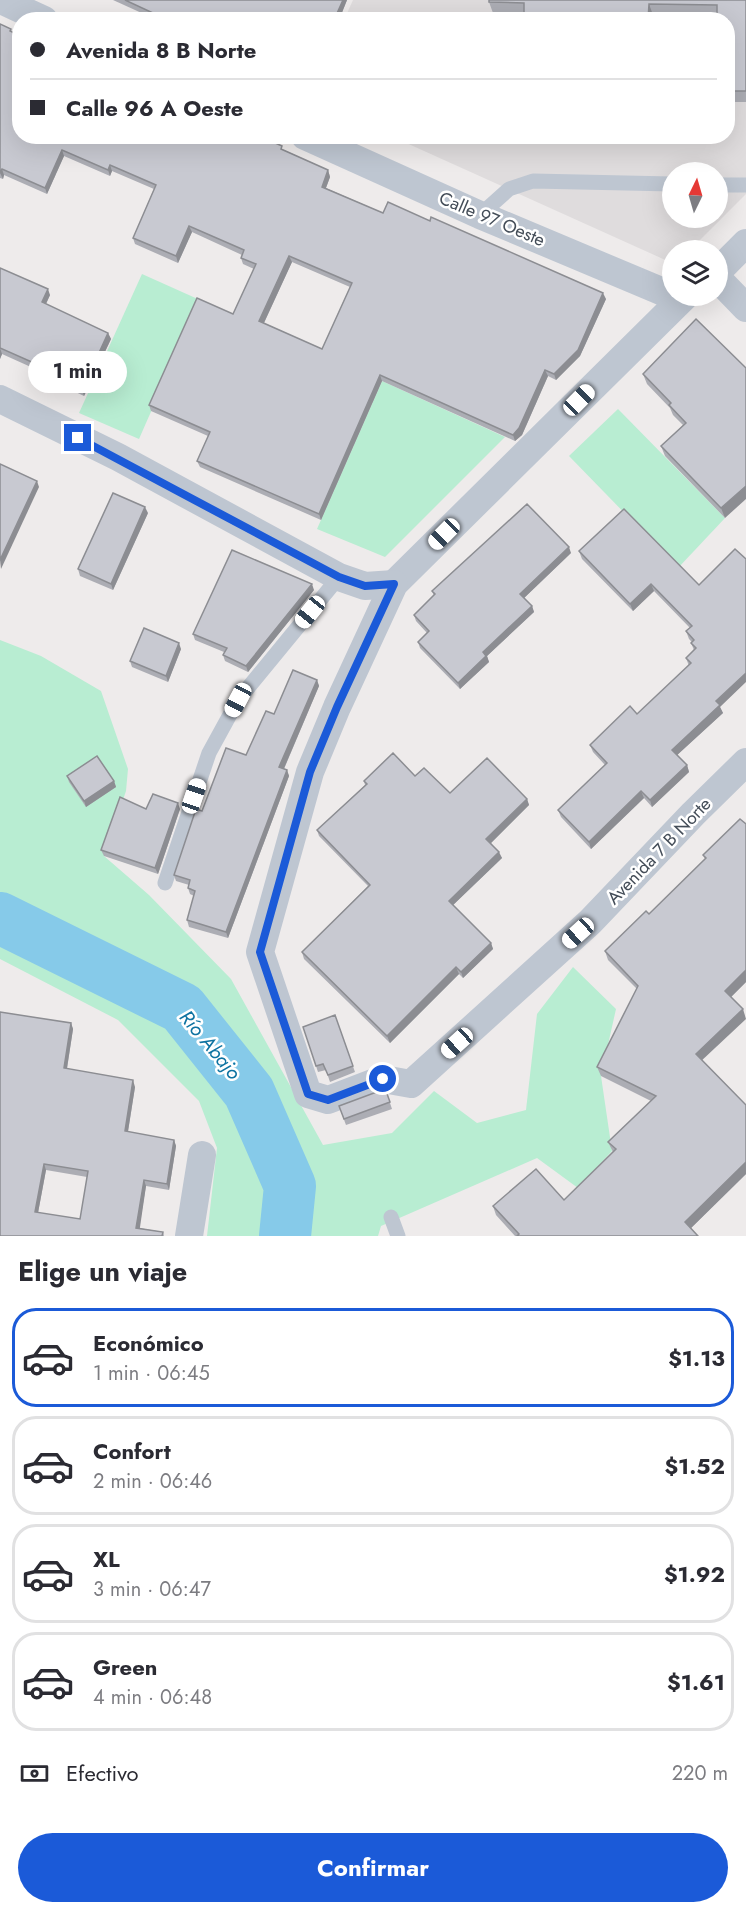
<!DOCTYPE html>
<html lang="es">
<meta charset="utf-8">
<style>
body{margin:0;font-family:Jost,sans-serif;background:#f2f2f3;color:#2b2b33;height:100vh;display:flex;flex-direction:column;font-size:22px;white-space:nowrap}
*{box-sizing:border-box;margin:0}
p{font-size:20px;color:#7c7c81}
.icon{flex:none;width:33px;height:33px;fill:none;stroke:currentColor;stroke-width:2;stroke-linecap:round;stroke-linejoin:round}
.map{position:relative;height:1236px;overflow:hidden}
.side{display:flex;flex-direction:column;background:#fff;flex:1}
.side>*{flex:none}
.top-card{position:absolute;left:12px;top:12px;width:723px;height:132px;border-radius:24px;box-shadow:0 6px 24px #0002;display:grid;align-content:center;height:132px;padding:0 18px;background:#fff}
.needle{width:39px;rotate:5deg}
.fabs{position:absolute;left:662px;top:162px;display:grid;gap:12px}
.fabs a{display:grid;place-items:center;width:66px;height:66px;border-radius:50%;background:#fff;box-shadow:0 6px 24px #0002;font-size:30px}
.end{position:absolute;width:27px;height:27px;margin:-14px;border:8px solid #1b5ad8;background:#fff;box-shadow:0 0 0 3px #fff}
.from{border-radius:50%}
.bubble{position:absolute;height:42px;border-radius:21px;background:#fff;box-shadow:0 6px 24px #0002;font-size:20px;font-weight:700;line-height:42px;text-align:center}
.car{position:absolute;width:18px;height:36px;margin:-18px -9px;border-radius:8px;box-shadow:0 0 4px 2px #0007;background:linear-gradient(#fff 24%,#345 0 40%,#fff 0 76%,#345 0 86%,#fff 0)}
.top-card b{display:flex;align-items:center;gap:21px;height:57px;font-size:22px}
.top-card b+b{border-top:2px solid #e1e1e2}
.top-card i{width:15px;height:15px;background:#2b2b33}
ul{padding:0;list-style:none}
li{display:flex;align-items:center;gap:18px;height:99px;margin:0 12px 9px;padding:0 6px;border:3px solid #e1e1e2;border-radius:24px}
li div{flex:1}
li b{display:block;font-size:22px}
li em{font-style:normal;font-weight:700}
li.selected{border-color:#1b5ad8}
li>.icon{width:54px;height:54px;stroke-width:1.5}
h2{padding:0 18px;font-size:27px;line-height:72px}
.pay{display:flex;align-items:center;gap:15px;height:66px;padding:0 18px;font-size:22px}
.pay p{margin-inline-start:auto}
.primary-button{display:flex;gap:12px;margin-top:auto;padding:12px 18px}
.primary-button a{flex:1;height:69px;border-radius:36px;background:#1b5ad8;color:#fff;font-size:24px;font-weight:700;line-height:69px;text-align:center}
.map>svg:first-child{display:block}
.education{fill:#dfdcdd;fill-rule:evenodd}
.green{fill:#b8edd2}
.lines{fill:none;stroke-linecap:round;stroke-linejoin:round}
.river{stroke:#86cae9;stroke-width:52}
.lane{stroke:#bec6d1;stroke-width:15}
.street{stroke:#bec6d1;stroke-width:28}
.wall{fill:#acadb4;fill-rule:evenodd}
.shaded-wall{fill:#8c8d92}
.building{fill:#c8c9d1;stroke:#8c8d92;stroke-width:1.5;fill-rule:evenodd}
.route{stroke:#1b5ad8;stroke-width:8}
.labels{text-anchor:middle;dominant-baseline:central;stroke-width:5;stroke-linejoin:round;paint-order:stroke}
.street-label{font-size:18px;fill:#444d58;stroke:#fff}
.water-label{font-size:20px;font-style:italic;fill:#0e73a1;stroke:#fff}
</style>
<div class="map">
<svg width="746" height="1236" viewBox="0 0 746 1236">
<rect width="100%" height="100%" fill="#eeebeb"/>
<path class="education" d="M353 0H746V194L690 250H672V263L393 137 728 136V20H344ZM672 172H717V218H672Z"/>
<g class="green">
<polygon points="142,274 200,300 139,439 79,413"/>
<polygon points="382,381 505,437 385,557 317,529"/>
<polygon points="618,409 725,518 678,568 569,456"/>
<polygon points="0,640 41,656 101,691 128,769 126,791 104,856 149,895 231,979 323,1145 392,1133 434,1091 477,1123 526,1110 537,1014 573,967 616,1009 601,1076 612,1151 578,1188 537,1158 381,1226 378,1236 207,1236 217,1148 199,1101 118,1020 0,959"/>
</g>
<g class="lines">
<polyline class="river" points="0,918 182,1008 249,1092 290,1186 285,1236"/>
<g class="lane">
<polyline points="717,185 746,185"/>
<polyline points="480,215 509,189 533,181 672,184"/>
<polyline points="165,883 209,753 238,700 339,577"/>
<polyline points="391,1217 398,1236"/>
</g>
<g class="street">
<polyline points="1,0 44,20"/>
<polyline points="305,136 480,215 680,299"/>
<polyline points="717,272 746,243"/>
<polyline points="717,278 746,308"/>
<polyline points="685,296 394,584 337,707 310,772 260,952 308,1094 328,1100 383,1079 411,1084 590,922 693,814 746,762"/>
<polyline points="0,399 118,457 339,577 365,586 394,584"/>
<polyline points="189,1236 202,1155"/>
</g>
</g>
<g class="wall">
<polygon points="113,0 347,0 339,20 157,20"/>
<polygon points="746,0 746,102 728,102 728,20 717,16 653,15 653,20 524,20 524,14 493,13 489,2"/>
<path d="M0 24 11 29 12 32 20 136 284 150 328 170 330 177 326 188 383 213 606 299 580 356 556 380 548 376 522 435 515 441 382 381 321 520 200 467 197 461 208 436 151 411 149 405 233 314 254 269 243 264 241 258 242 255 192 232 178 263 135 244 133 238 154 189 112 171 110 176 64 156 47 194 4 175 3 179 0 178ZM292 262 350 287 322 349 264 323Z"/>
<polygon points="0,268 50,295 46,304 108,333 111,339 84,396 44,377 42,372 2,354 0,359"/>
<polygon points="696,319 725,518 665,456 661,446 683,425 673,415 670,408 647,384 643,374"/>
<polygon points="148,513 113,590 80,576 78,569"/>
<polygon points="579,551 699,585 720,707 723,713 677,755 687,765 689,772 652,807 644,798 591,849 561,817 558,810 605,765 593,752 590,745 637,714 689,666 686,658 694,650 691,643 692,642 689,639 686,631 690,628 654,591 633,611 582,559"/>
<polygon points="571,553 524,598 532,606 534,612 487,656 489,662 460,689 420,648 418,642 427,633 416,621 414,615 434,596 432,591"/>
<polygon points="314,590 248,672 225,661 223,655 224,652 195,640 193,634"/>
<polygon points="181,649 168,682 132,667 130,661"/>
<polygon points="317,680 319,686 284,769 287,770 289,776 228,938 189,927 187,920 194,896 190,894 188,888 189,885 176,881 174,875 202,811 246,755 274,714"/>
<polygon points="67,776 114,781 116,787 86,807 69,782"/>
<polygon points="415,776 450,793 527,799 529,805 491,843 502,858 453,905 491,943 493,949 463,978 459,974 390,1043 304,959 302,952 368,886 319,836 317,830 365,785 364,781"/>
<polygon points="146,809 180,809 158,874 104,856 101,850"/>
<polygon points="740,819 746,982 731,997 702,1060 746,1105 746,1174 691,1228 698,1236 515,1236 496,1215 493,1206 564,1200 613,1152 608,1142 651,1101 601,1076 597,1067 637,989 608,960 605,951 649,914 705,859 703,855"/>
<polygon points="335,1015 355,1072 330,1082 326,1070 318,1072 303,1027"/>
<path d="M71 1023 73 1029 67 1069 135 1087 128 1132 174 1140 176 1146 169 1190 146 1186 139 1228 163 1232 164 1236H0ZM46 1170 87 1177 80 1219 38 1213Z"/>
<polygon points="386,1091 392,1109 346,1125 339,1106"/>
</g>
<g class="shaded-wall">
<polygon points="343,0 347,0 339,20 334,20"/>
<polygon points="649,4 653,15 653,20 648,20"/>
<polygon points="62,150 64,156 47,194 45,188"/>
<polygon points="110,165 112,171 110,176 108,170"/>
<polygon points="2,169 4,175 3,179 0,173"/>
<polygon points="328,170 330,177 324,193 322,187"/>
<polygon points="189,226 192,232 178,263 176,256"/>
<polygon points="289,256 292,262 262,327 259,321"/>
<polygon points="48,289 50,295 44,308 42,302"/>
<polygon points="603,293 606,299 580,356 556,380 554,374"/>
<polygon points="108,333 111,339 84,396 82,390"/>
<polygon points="0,348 2,354 0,359"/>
<polygon points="545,370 548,376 522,435 515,441 513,435"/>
<polygon points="380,375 382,381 321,520 319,514"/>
<polygon points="37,481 39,487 1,569 0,560"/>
<polygon points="746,486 746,499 725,518 721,508"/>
<polygon points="145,507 148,513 113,590 111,584"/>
<polygon points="569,547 571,553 522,600 520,594"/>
<polygon points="312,584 314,590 248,672 246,666"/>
<polygon points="651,584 654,591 633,611 630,604"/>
<polygon points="532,606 534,612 487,656 489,662 460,689 458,683 483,652"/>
<polygon points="179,643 181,649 168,682 166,676"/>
<polygon points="746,673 746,682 720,707 723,713 675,757 672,750 716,701"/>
<polygon points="317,680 319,686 282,773 279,767"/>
<polygon points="687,765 689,772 652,807 650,800"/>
<polygon points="287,770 289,776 228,938 226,932"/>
<polygon points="114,781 116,787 86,807 84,801"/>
<polygon points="641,791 644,798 591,849 589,842"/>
<polygon points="527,799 529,805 489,845 486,839"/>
<polygon points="178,803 180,809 158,874 155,868"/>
<polygon points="499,852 502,858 451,907 449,901"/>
<polygon points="491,943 493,949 463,978 461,972"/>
<polygon points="456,967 459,974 390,1043 387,1036"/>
<polygon points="746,970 746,982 728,1000 725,991"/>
<polygon points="743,1009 746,1019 699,1063 696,1054"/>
<polygon points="71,1023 73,1029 66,1074 64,1068"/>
<polygon points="133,1080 135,1087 127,1137 125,1131"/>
<polygon points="174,1140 176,1146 169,1190 167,1184"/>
<polygon points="746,1162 746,1174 688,1231 685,1222"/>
<polygon points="44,1164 46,1170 37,1218 35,1212"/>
<polygon points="144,1180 146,1186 139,1234 136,1228"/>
</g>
<g class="building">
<polygon points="125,0 343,0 334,20 239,20 231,16 229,20 168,20"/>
<polygon points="489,0 746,0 746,91 728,91 728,20 717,20 717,5 649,4 648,20 524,20 524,3 489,2"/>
<path d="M0 24 11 29 10 31 20 36V136H260L282 146 281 149 328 170 322 187 383 213 388 202 430 221 431 217 603 293 578 350 554 374 545 370 519 428 513 435 380 375 319 514 197 461 210 432 149 405 197 298 233 314 256 264 241 258 244 250 189 226 176 256 133 238 156 185 110 165 108 170 62 150 45 188 2 169 0 173ZM289 256 352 283 322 349 259 321Z"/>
<polygon points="0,268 48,289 42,302 108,333 82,390 42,371 43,367 0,348"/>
<polygon points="696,319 746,368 746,486 721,508 661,446 686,423 669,405 671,403 643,374"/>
<polygon points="0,464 37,481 0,560"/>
<polygon points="113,493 145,507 111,584 78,569"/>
<polygon points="527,504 569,547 520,594 532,606 483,652 486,656 458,683 418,642 429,631 414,615 435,594 432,591"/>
<polygon points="624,509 699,585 735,549 746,559 746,673 716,701 720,705 672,750 687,765 650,800 641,791 589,842 558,810 607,763 590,745 630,706 637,714 691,663 686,658 696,648 691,643 694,640 686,631 692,626 651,584 630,604 579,551"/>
<polygon points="232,550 312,584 246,666 223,655 227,648 193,634"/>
<polygon points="144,628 179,643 166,676 130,661"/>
<polygon points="293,670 317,680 279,767 287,770 226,932 187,920 195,891 188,888 190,880 174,875 196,809 202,811 226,748 246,755 266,711 274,714"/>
<polygon points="393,753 415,776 424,768 450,793 487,758 527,799 486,839 499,852 449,901 491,943 461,972 456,967 387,1036 302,952 370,885 317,830 367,784 364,781"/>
<polygon points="97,756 114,781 84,801 67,776"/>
<polygon points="153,794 178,803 155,868 101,850 120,797 146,809"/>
<polygon points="740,819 746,824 746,970 725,991 743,1009 696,1054 746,1105 746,1162 685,1222 698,1236 517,1236 519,1234 493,1206 536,1169 564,1200 616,1149 608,1142 656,1096 597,1067 638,986 605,951 646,911 649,914 706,858 703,855"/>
<path d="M0 1012 71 1023 64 1068 133 1080 125 1131 174 1140 167 1184 144 1180 136 1228 163 1232 162 1236H0ZM44 1164 88 1171 80 1219 35 1212Z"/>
<polygon points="335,1015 353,1066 328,1075 323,1064 316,1066 303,1027"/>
<polygon points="382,1090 386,1091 390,1102 344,1119 339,1106"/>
</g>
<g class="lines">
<polyline class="route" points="78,438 339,577 365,586 394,584 337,707 310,772 260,952 308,1094 328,1100 383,1079"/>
</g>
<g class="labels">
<g class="street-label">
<text transform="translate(492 219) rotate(23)">Calle 97 Oeste</text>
<text transform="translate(659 851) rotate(-46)">Avenida 7 B Norte</text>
</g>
<g class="water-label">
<text transform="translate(210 1045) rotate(50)">Río Abajo</text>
</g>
</g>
</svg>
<div class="fabs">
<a><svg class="needle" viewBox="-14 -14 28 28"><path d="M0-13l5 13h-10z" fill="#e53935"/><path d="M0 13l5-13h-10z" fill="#7c7c81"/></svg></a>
<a><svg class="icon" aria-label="layers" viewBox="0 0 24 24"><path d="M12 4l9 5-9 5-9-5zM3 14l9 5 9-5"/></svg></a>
</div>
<i class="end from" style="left:383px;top:1079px"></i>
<i class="end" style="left:78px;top:438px"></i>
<div class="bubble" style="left:28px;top:351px;width:99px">1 min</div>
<i class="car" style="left:579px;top:400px;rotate:45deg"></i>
<i class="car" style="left:444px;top:534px;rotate:225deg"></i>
<i class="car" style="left:310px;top:612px;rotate:219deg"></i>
<i class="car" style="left:238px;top:700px;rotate:208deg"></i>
<i class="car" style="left:194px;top:796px;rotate:19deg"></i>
<i class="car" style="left:578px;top:933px;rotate:228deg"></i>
<i class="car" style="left:457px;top:1043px;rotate:228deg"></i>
<div class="top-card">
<b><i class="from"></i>Avenida 8 B Norte</b>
<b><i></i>Calle 96 A Oeste</b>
</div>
</div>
<section class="side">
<h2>Elige un viaje</h2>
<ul>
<li class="selected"><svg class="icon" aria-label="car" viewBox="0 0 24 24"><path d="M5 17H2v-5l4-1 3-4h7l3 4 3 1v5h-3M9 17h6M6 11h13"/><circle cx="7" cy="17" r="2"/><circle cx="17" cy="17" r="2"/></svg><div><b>Económico</b><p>1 min · 06:45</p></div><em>$1.13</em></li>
<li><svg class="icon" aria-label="car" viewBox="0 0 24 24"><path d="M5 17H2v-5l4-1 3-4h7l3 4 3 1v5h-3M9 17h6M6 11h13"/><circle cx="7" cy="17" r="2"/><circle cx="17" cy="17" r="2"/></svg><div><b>Confort</b><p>2 min · 06:46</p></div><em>$1.52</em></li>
<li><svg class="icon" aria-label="car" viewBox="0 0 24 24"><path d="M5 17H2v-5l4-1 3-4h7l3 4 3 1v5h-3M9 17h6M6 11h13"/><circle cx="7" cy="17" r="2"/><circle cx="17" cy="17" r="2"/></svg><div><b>XL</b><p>3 min · 06:47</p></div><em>$1.92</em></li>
<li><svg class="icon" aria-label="car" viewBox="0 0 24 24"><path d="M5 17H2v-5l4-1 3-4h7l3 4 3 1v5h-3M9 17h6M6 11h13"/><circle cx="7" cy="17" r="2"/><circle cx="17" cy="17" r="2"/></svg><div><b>Green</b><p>4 min · 06:48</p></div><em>$1.61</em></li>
</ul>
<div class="pay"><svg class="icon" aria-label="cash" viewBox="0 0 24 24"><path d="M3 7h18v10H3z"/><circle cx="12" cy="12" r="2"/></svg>Efectivo<p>220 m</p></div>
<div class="primary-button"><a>Confirmar</a></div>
</section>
